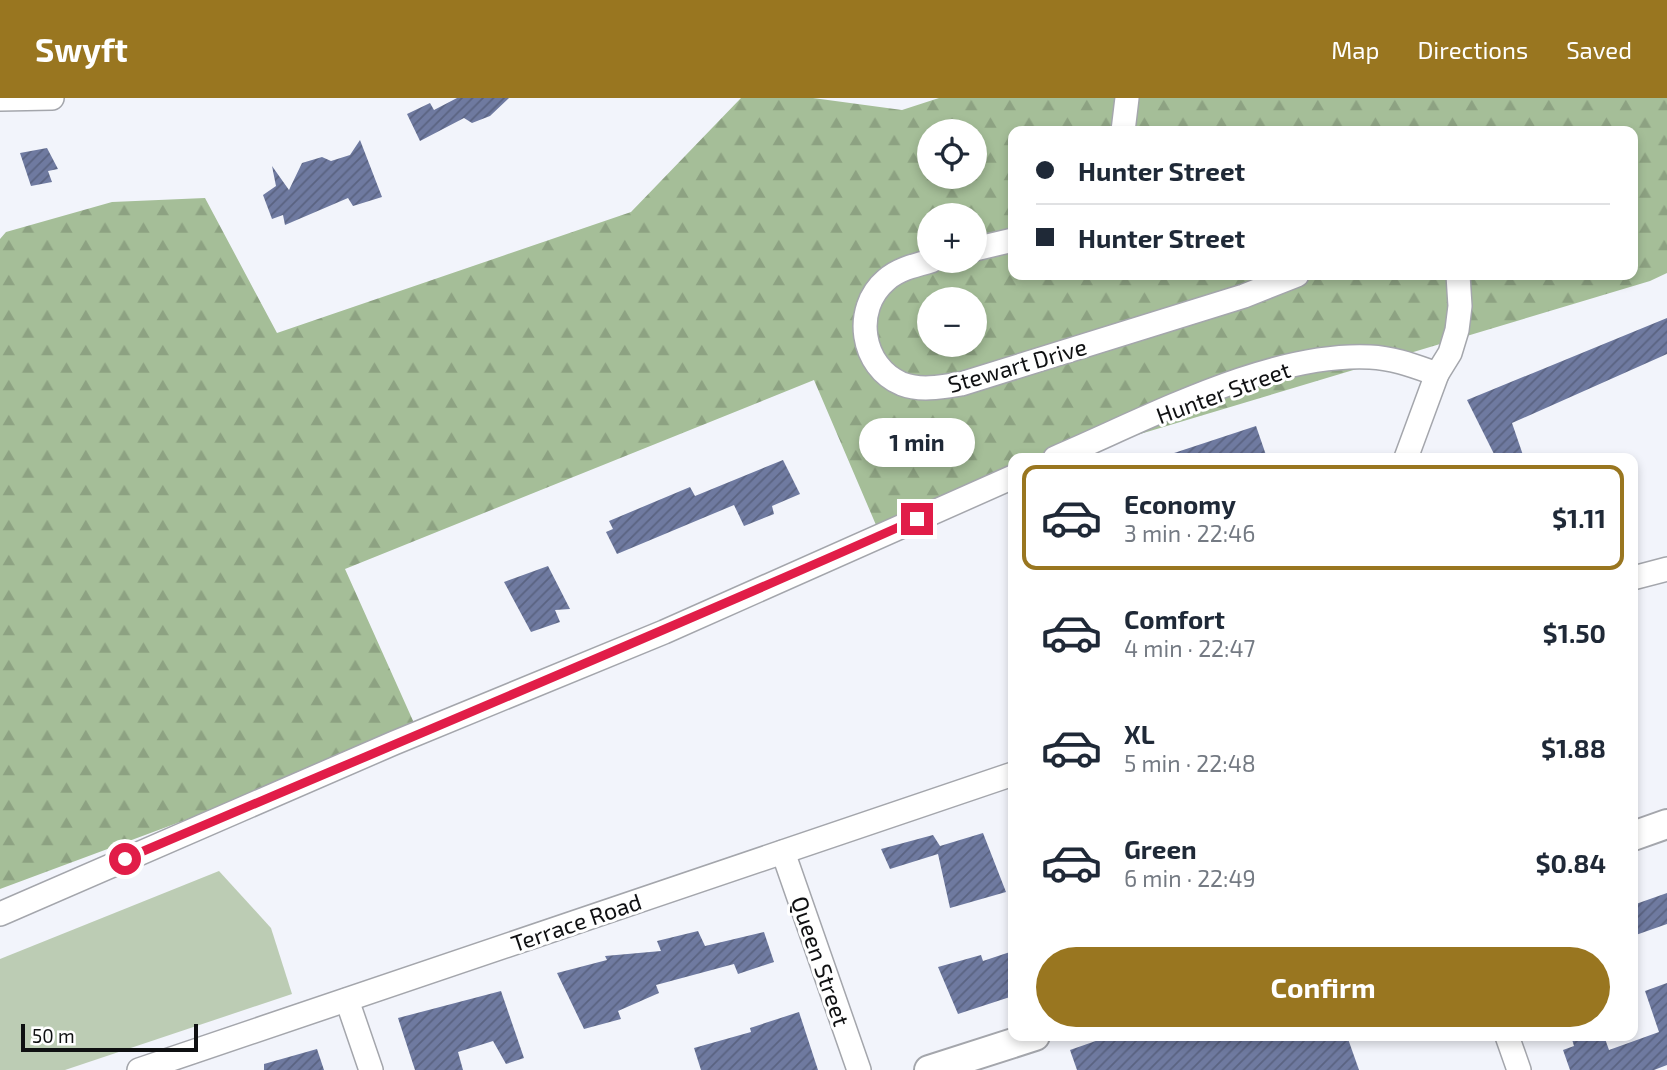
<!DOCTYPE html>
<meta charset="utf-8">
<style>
body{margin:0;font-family:"Exo 2",sans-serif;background:#f6f6f7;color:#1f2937;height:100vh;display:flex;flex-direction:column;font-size:26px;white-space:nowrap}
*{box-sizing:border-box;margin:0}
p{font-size:23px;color:#747a83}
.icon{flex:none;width:38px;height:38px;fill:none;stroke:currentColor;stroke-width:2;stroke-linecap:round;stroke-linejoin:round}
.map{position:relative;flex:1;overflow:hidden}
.drawer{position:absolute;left:1008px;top:355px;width:630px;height:588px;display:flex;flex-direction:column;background:#fff;border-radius:14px;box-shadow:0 4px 10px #0003}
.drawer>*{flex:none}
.hud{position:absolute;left:1008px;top:28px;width:630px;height:154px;border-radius:14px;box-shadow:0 4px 10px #0003;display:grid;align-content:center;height:154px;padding:0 28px;background:#fff}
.fabs{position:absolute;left:917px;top:21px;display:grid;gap:14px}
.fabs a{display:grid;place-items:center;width:70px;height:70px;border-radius:50%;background:#fff;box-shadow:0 4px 10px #0003;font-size:35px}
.scale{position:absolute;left:21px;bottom:18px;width:177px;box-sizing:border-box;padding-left:7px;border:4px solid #0f1012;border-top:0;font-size:19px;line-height:24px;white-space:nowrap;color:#0f1012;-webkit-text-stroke:5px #fff;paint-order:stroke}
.end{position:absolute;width:32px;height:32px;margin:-16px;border:9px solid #e11d48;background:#fff;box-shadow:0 0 0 4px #fff}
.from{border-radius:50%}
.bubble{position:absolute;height:49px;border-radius:24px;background:#fff;box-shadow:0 4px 10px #0003;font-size:23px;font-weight:700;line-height:49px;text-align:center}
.hud b{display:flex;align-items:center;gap:24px;height:66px;font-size:26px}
.hud b+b{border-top:2px solid #e0e1e3}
.hud i{width:18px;height:18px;background:#1f2937}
ul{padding:12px 0 0;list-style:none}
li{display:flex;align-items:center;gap:21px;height:105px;margin:0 14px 10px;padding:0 14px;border:4px solid transparent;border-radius:14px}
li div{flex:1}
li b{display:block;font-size:26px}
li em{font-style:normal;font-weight:700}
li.on{border-color:#997620}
li>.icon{width:63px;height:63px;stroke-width:1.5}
.action{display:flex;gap:14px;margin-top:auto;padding:14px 28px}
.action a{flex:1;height:80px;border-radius:42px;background:#997620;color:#fff;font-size:28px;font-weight:700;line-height:80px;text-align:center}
header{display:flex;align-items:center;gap:42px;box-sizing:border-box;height:98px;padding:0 35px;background:#997620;color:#fff}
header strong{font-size:33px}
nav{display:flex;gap:38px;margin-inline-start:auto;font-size:24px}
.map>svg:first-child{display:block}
.forest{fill:url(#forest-firs);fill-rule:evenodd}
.park{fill:#bcccb4}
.building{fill:url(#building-hatch)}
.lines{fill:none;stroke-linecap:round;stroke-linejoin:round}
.minor-casing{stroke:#a4a6ac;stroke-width:26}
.tertiary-casing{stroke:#a4a6ac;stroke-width:32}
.minor{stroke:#fff;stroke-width:23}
.tertiary{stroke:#fff;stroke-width:28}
.route{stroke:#e11d48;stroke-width:9}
.labels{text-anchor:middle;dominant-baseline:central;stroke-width:6;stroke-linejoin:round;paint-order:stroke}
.street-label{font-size:23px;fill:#0f1012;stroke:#fff}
</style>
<header>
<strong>Swyft</strong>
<nav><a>Map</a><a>Directions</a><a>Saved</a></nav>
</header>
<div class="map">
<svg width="1667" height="972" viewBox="0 0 1667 972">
<defs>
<pattern id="forest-firs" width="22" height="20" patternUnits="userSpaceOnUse" patternTransform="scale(1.75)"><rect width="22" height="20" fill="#a5be98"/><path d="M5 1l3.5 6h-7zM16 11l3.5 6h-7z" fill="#8da282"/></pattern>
<pattern id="building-hatch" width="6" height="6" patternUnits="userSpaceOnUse" patternTransform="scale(1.75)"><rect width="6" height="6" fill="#6f7aa0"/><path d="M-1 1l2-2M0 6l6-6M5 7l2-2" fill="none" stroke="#5a6381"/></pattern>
</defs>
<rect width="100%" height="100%" fill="#f2f4fb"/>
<path class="forest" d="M741 0H813L902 12 939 0H1667V175L1650 183 1060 360H1013V375L882 441 814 282 345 471 414 625 261 694 0 791V141L6 134 112 104 205 100 277 235 631 114ZM929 33H975V79H929ZM1013 33H1633V177H1013ZM929 117H975V163H929ZM929 201H975V247H929Z"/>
<polygon class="park" points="219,773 271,830 292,896 65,972 0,972 0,861"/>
<g class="building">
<polygon points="457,0 509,0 490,18 472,25 464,20 420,43 407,16 430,5 434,12"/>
<polygon points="360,42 382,99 353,108 348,100 285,127 283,117 272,121 263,97 276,88 272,68 289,92 302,65 322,59 331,63 350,57"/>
<polygon points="47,50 58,71 48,73 52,84 31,88 20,55"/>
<polygon points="1667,220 1667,256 1512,325 1524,360 1496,360 1467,302"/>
<polygon points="1256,328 1267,360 1169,360 1168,357"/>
<polygon points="783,362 800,396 772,408 774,416 744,428 734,407 617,456 606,434 613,431 609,423 690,389 695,398"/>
<polygon points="548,468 570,511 555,512 560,524 531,534 504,484"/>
<polygon points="983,735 1006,794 950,810 938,756 890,771 881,751 933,737 940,748"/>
<polygon points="1667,795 1667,826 1633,838 1633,807"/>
<polygon points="698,833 705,848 764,834 774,864 738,876 734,866 656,887 659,895 618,913 621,921 584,931 557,875 607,862 605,858 661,853 657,843"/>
<polygon points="1013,853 1013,898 958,916 938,869 981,857 983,863"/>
<polygon points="1667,885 1667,967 1654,972 1570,972 1563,952 1574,948 1571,938 1604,938 1609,952 1659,934 1645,893"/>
<polygon points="501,893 524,960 506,966 493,943 458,954 463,972 415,972 398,920"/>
<polygon points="799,914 818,972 701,972 694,950 751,934 750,930"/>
<polygon points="1110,938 1347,938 1359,972 1077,972 1070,952"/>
<polygon points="317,951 324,972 264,972 264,966"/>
</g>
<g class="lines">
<g class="minor-casing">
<g id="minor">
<polyline points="0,1 52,0"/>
<polyline points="1123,33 1127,0"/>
<polyline points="975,151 1013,142"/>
<path d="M931 163C916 167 898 171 886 182 852 211 861 269 902 286 920 293 942 289 961 286L1244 198 1297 177"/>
<path d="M1055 360C1147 321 1269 254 1370 259 1394 260 1414 268 1437 276"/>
<polyline points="1406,360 1437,276 1450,255 1457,232 1460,208 1458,177"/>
<polyline points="1633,480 1667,471"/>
<polyline points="783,754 859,972"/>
<polyline points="0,816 394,645 664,534 1013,379"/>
<polyline points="347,902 371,972"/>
<polyline points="1507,938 1519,972"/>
<polyline points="139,972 1013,676"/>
</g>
</g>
<g class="tertiary-casing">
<g id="tertiary">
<polyline points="1633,738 1667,726"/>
<polyline points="929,972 1035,938"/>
</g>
</g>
<use href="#minor" class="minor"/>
<use href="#tertiary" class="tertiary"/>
</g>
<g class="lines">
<path class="route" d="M125 761C389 648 655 538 917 421"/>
</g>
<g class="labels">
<g class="street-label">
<text transform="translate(1017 267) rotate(-16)">Stewart Drive</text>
<text transform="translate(1223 294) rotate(-20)">Hunter Street</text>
<text transform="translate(576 824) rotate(-19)">Terrace Road</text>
<text transform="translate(821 863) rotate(71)">Queen Street</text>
</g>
</g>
</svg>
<div class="fabs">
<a><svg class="icon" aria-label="locate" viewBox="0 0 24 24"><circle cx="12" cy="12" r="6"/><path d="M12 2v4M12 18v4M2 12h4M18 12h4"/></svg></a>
<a>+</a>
<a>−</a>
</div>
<div class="scale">50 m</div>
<i class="end from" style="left:125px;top:761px"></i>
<i class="end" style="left:917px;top:421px"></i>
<div class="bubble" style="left:859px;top:320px;width:116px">1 min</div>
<div class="hud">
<b><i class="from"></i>Hunter Street</b>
<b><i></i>Hunter Street</b>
</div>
<section class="drawer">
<ul>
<li class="on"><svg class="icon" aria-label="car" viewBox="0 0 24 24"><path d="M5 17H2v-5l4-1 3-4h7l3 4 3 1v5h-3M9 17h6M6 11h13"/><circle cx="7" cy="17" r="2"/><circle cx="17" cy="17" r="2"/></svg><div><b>Economy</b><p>3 min · 22:46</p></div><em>$1.11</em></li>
<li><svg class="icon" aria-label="car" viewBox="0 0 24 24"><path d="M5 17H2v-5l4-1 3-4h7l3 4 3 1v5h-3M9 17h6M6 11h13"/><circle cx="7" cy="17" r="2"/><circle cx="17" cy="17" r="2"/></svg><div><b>Comfort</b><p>4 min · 22:47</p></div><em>$1.50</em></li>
<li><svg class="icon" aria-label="car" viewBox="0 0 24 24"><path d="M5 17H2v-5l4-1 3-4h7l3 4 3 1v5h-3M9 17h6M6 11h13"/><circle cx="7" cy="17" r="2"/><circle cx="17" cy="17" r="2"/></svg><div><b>XL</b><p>5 min · 22:48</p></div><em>$1.88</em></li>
<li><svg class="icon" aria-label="car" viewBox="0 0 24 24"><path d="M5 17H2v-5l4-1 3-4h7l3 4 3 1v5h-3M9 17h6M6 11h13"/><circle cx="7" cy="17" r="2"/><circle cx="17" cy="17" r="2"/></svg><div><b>Green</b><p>6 min · 22:49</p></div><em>$0.84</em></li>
</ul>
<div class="action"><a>Confirm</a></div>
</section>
</div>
